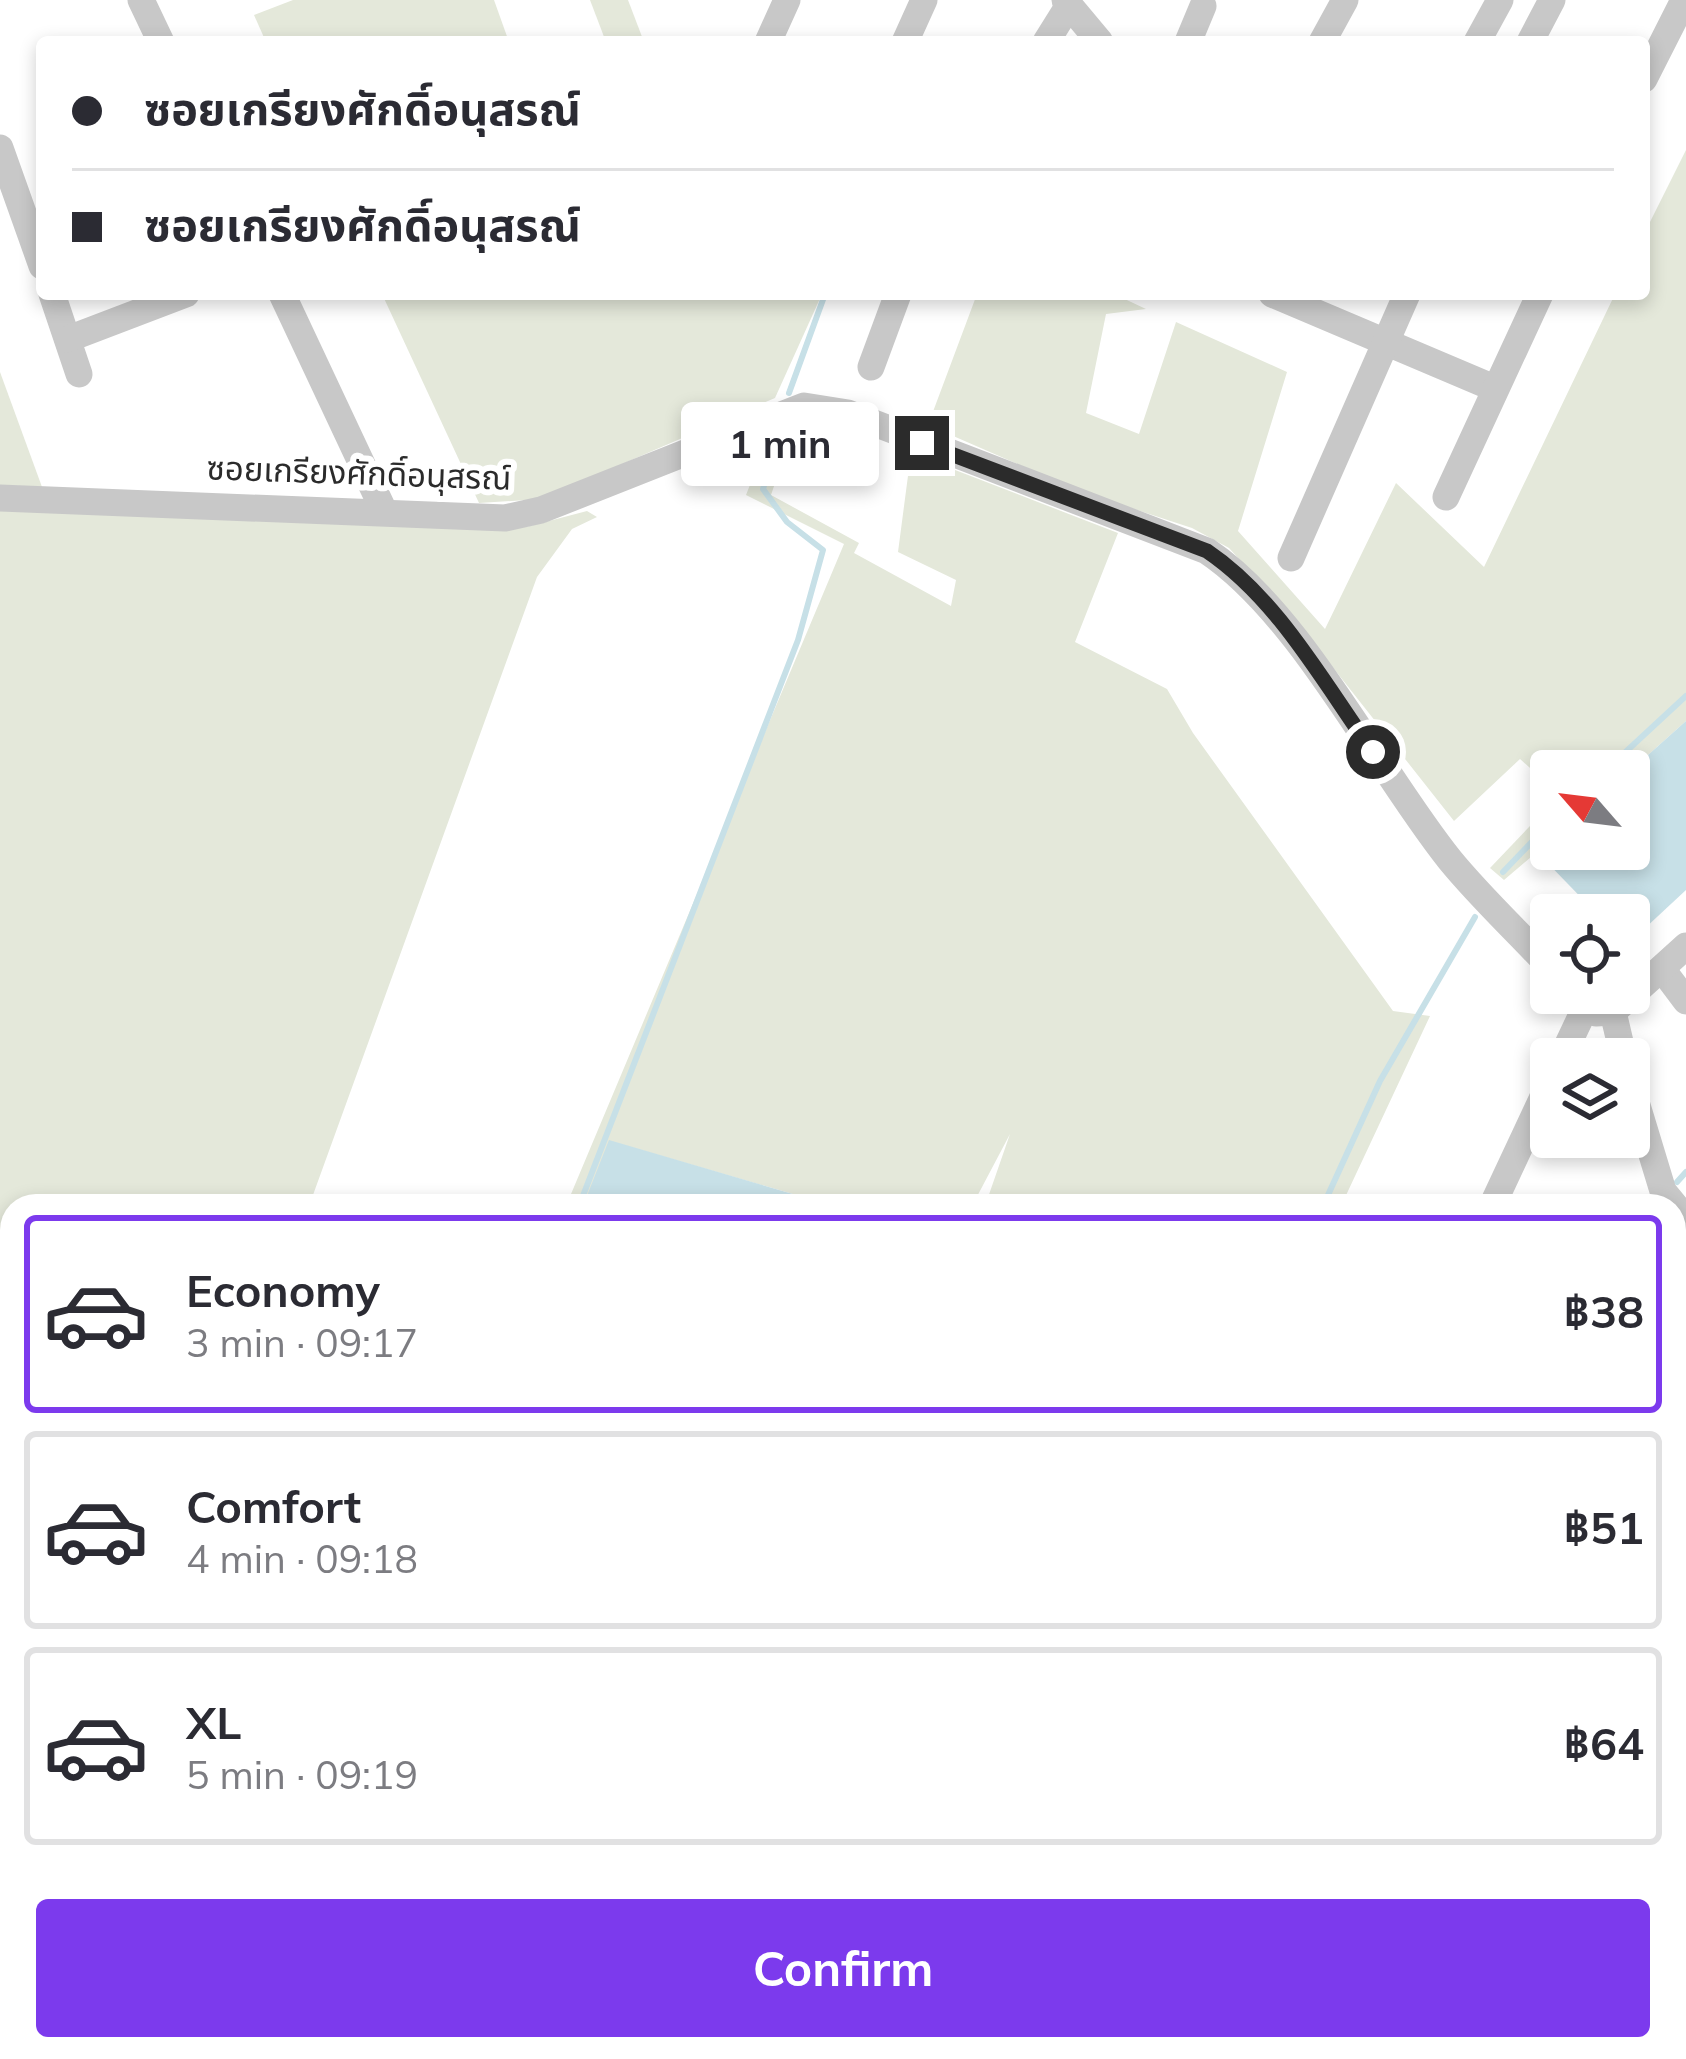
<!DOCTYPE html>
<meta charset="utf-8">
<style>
body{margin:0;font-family:Mulish,"Noto Sans Thai",sans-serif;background:#f7f7f7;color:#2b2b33;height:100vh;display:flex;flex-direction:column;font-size:45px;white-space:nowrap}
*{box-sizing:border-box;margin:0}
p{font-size:39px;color:#7c7c81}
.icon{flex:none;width:66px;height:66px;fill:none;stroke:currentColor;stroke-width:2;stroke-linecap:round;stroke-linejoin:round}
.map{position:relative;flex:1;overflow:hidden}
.side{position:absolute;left:0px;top:1194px;width:1686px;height:867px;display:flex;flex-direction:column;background:#fff;border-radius:36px 36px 0 0;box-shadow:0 6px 18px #0003}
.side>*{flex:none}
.top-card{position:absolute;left:36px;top:36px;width:1614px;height:264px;border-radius:12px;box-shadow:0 6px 18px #0003;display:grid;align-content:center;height:264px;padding:0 36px;background:#fff}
.needle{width:78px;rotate:298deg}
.controls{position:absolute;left:1530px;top:750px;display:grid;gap:24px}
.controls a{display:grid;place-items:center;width:120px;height:120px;border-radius:12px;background:#fff;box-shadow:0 6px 18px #0003;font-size:60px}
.end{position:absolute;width:54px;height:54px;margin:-27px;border:15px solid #2b2b2b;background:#fff;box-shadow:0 0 0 6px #fff}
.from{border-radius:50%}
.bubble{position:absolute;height:84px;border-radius:12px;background:#fff;box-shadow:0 6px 18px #0003;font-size:39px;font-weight:700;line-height:84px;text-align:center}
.top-card b{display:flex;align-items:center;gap:42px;height:114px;font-size:45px}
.top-card b+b{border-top:3px solid #e1e1e2}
.top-card i{width:30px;height:30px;background:#2b2b33}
ul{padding:21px 0 0;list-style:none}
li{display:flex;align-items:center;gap:36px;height:198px;margin:0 24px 18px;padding:0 12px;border:6px solid #e1e1e2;border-radius:12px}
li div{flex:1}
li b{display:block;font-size:45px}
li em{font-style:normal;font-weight:700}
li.selected{border-color:#7c3aed}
li>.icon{width:108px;height:108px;stroke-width:1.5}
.button{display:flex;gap:24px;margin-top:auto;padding:24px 36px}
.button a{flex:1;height:138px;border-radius:12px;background:#7c3aed;color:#fff;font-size:48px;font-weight:700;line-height:138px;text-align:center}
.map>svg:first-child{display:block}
.green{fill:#e4e8da}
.water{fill:#c7e0e7}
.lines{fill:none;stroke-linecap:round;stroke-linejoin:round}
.stream{stroke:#c7e0e7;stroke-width:6}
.river{stroke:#c7e0e7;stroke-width:36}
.minor{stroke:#c8c8c8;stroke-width:27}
.route{stroke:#2b2b2b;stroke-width:15}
.labels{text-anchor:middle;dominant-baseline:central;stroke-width:12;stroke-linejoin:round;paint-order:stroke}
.street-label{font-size:33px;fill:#2b2b2b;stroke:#fff}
</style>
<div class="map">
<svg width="1686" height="2059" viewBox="0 0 1686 2059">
<rect width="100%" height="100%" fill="#fff"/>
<g class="green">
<polygon points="293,0 494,0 509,42 266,42 254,15"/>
<polygon points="590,0 628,0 644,42 606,42"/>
<polygon points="1686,150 1686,721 1629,772 1551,771 1551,787 1520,759 1454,821 1301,627 1229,548 1192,528 1079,491 928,425 977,294 1114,294 1146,309 1106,314 1086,413 1139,434 1176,322 1287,372 1238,531 1325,629 1396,483 1484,567 1615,294 1644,294 1644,234"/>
<polygon points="382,294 822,294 775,398 541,499 479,503"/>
<polygon points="0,372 42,487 0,485"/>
<polygon points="785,424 794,427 771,495 859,543 854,553 951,606 956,580 898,552 911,453 1118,533 1075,642 1167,689 1193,733 1393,1011 1430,1016 1341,1206 985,1206 1010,1134 972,1206 834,1206 610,1141 584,1206 566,1206 844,544 746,495 765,447"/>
<polygon points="0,510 526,527 587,511 597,517 572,529 537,577 309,1206 12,1206 12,1728 0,1726"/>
<polygon points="1551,804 1551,840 1504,880 1490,868"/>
<polygon points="1674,2033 1686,2035 1686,2059 1464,2059 1468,2049 1674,2049"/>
</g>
<g class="water">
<polygon points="1686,721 1686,890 1629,943 1629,915 1598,915 1537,852 1551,840 1551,849 1629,849 1629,772"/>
<polygon points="609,1140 834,1206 583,1206"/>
<polygon points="1686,1537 1686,1695 1674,1689 1674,1559"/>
<polygon points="1674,1706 1686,1712 1686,1851 1674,1866 1674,1803 1680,1798 1674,1790"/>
<polygon points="0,1894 12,1898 12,2049 144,2049 141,2059 0,2059"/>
<polygon points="620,2049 778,2049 773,2059 652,2059"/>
<polygon points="808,2049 1013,2049 1015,2059 806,2059"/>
</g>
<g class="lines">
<g class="stream">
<polyline points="789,393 825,294"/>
<polyline points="1605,771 1686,696"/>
<polyline points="1503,872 1551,822"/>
<polyline points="1677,1182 1686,1172"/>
<polyline points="579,1206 798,640 823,550 787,522 763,489 780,433"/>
<polyline points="1323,1206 1380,1081 1475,917"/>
<polyline points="186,2059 189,2049"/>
<polyline points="1053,2059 1056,2049"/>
</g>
<g class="river">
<polyline points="0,1743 12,1745"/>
<polyline points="1674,2027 1686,2029"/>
</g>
<g class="minor">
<polyline points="141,0 161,42"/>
<polyline points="1065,0 1100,42"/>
<polyline points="768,42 787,0"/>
<polyline points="905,42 924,0"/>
<polyline points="1046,42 1069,5"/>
<polyline points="1188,42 1203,6"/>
<polyline points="1322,42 1345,0"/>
<polyline points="1477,42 1500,0"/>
<polyline points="1530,42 1552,0"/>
<polyline points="1644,79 1684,0"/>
<polyline points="0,148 42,266"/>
<polyline points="52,294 79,374"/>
<polyline points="282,294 383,509"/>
<polyline points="1272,294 1494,388"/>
<polyline points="68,339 186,294"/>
<polyline points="871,367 898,294"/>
<polyline points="1446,497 1540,294"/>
<path d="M0 498 505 518 541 510 804 406 848 413 1207 551C1301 614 1377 769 1450 860 1481 898 1518 932 1551 968"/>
<polyline points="1291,558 1407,294"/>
<polyline points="1662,969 1686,1001"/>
<polyline points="1574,993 1596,1013 1613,1012 1686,946"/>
<polyline points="1613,1012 1624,1059"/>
<polyline points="1561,1059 1586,1006"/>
<polyline points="1629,1079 1663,1191 1686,1219"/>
<polyline points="1492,1206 1551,1080"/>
<polyline points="1674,1489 1686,1468"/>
<polyline points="153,2059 156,2049"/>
</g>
</g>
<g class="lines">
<path class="route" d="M922 443 1207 551C1278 599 1323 682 1373 752"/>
</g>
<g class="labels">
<g class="street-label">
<text transform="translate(359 472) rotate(2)">ซอยเกรียงศักดิ์อนุสรณ์</text>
</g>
</g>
</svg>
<div class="controls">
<a><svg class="needle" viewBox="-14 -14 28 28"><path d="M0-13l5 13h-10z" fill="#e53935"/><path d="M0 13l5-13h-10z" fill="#7c7c81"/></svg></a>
<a><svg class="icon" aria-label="locate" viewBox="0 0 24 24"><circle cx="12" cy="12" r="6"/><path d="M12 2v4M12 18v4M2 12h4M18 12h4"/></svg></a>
<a><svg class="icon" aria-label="layers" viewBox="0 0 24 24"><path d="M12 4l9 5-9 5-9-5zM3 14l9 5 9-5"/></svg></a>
</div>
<i class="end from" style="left:1373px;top:752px"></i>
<i class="end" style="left:922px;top:443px"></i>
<div class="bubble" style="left:681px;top:402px;width:198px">1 min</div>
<div class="top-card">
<b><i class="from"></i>ซอยเกรียงศักดิ์อนุสรณ์</b>
<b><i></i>ซอยเกรียงศักดิ์อนุสรณ์</b>
</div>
<section class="side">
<ul>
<li class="selected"><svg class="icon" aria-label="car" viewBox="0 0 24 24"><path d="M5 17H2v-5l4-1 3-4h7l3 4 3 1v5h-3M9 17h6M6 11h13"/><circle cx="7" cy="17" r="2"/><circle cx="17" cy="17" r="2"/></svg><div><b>Economy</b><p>3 min · 09:17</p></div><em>฿38</em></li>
<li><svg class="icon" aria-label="car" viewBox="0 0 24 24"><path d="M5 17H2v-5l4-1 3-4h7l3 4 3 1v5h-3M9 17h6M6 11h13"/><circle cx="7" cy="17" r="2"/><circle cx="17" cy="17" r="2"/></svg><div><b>Comfort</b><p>4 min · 09:18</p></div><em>฿51</em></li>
<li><svg class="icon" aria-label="car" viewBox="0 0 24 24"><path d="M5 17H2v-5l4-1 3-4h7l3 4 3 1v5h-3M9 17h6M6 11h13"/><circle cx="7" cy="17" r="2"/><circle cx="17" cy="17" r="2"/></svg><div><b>XL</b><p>5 min · 09:19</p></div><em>฿64</em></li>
</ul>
<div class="button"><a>Confirm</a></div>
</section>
</div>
